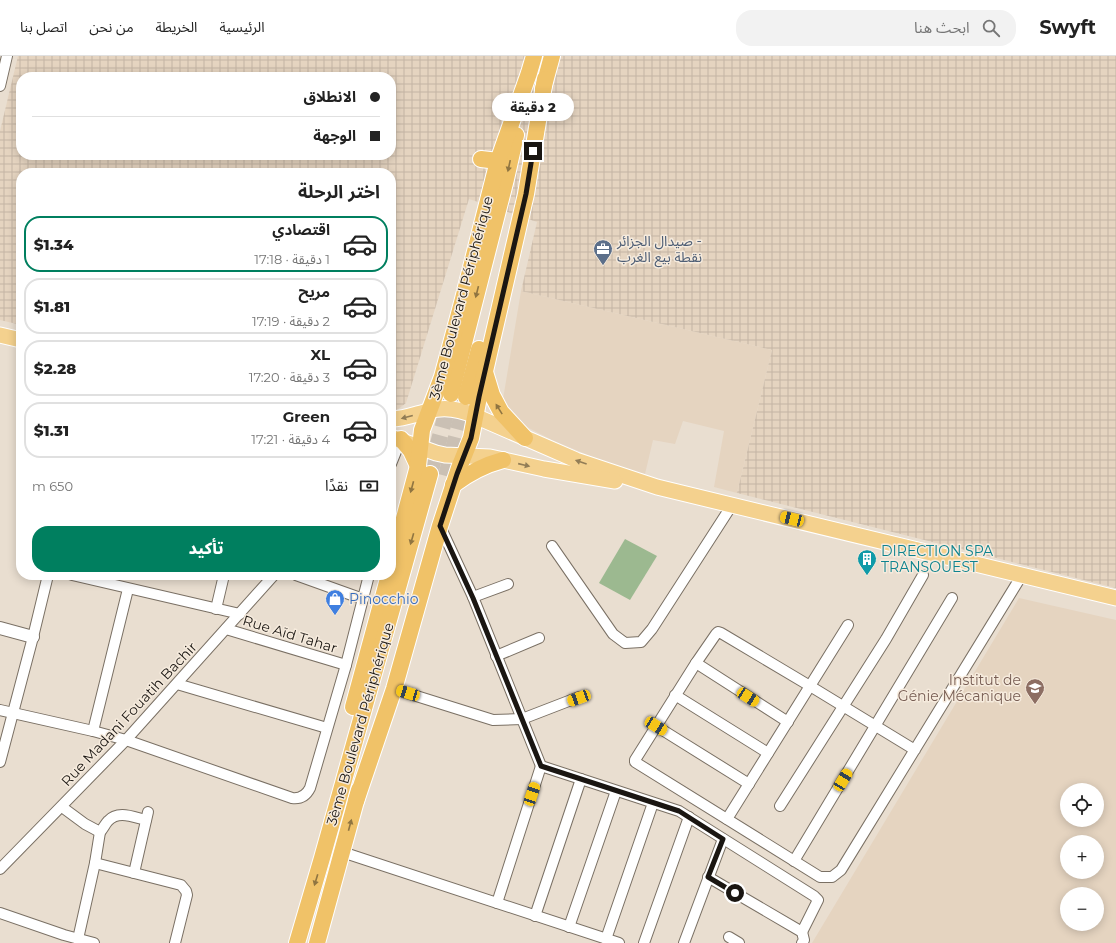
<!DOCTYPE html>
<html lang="ar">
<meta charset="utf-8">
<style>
body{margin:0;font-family:Montserrat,"Noto Sans Arabic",sans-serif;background:#f2f2f2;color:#222;direction:rtl;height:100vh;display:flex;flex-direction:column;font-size:15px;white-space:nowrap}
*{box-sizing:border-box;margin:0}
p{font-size:13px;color:#767676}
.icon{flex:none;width:22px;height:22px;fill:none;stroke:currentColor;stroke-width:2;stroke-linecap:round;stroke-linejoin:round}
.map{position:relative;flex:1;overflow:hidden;direction:ltr}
.drawer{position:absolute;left:16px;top:112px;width:380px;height:412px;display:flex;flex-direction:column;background:#fff;border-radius:16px;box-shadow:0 2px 10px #0003;direction:rtl}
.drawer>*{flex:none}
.hud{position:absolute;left:16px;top:16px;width:380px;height:88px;border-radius:16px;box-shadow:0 2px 10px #0003;direction:rtl;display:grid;align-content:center;height:88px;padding:0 16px;background:#fff}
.fabs{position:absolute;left:1060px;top:727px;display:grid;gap:8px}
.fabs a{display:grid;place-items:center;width:44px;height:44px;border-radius:50%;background:#fff;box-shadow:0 2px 10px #0003;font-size:20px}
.end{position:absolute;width:18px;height:18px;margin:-9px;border:5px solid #1a1612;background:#fff;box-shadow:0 0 0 2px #fff}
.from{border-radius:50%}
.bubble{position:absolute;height:28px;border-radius:14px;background:#fff;box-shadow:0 2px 10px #0003;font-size:13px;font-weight:800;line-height:28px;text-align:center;direction:rtl}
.car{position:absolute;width:12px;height:24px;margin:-12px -6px;border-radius:5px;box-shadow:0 0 3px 1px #0007;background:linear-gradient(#f5c518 24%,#345 0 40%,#f5c518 0 76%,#345 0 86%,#f5c518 0)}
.hud b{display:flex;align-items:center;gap:14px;height:38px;font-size:15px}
.hud b+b{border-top:1px solid #e0e0e0}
.hud i{width:10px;height:10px;background:#222}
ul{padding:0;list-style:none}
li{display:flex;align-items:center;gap:12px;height:56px;margin:0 8px 6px;padding:0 8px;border:2px solid #e0e0e0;border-radius:16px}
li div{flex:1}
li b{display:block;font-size:15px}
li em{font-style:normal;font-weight:800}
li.active{border-color:#007f5f}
li>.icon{width:36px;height:36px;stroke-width:1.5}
h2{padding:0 16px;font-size:18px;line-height:48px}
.pay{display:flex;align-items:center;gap:10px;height:44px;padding:0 16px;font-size:15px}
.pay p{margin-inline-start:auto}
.primary-button{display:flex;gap:8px;margin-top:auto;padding:8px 16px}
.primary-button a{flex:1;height:46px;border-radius:16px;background:#007f5f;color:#fff;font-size:16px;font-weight:800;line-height:46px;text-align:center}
header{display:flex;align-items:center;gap:24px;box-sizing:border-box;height:56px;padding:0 20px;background:#fff;border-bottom:1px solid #e0e0e0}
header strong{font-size:19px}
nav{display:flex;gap:22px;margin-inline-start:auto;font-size:14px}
.search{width:280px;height:36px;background:#f2f2f2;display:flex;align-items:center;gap:10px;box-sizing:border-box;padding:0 14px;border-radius:16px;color:#767676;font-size:15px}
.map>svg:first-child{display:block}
.built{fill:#e5d4c0;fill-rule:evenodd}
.industrial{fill:url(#industrial-grid);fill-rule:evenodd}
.pitch{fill:#9cb990}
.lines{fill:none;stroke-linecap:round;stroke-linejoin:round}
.trunk-tunnel{stroke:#cac0b4;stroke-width:16;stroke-dasharray:16 8;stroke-linecap:butt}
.minor-casing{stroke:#7a7064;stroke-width:12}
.tertiary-casing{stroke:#7a7064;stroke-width:14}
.primary-casing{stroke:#fff;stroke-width:17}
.trunk-casing{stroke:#fff;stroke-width:18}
.minor{stroke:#fff;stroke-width:10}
.tertiary{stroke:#fff;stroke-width:12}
.primary{stroke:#f4d18e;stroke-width:15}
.trunk{stroke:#f0c268;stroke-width:16}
.oneway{fill:#907541}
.oneway2{fill:#927d56}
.route{stroke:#1a1612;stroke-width:5}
.labels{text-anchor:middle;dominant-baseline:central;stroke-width:3;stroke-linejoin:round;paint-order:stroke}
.service-label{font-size:14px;fill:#4e5e75;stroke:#f6ebdd;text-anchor:start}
.street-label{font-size:14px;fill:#1a1612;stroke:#f6ebdd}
.culture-label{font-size:14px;fill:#0d838f;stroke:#f6ebdd;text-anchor:start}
.shop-label{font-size:14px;fill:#366cbe;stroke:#f6ebdd;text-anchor:start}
.education-label{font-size:14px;fill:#785e54;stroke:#f6ebdd;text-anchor:end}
</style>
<header>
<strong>Swyft</strong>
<div class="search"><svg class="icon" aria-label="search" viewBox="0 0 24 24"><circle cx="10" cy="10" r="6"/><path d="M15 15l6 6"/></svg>ابحث هنا</div>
<nav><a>الرئيسية</a><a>الخريطة</a><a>من نحن</a><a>اتصل بنا</a></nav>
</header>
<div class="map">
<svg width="1116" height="887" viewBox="0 0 1116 887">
<defs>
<pattern id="industrial-grid" width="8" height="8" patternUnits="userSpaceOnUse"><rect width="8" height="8" fill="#e5d4c0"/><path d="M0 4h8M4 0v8" fill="none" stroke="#c4b5a4"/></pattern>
</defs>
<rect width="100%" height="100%" fill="#e9ded0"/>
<g class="built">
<polygon points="521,235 772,294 737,437 714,431 724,375 683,365 675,388 653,384 645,418 619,412 552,384 521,368 507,353 503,343"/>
<path d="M1019 542 1116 564V887H812ZM1067 734H1097V764H1067ZM1067 786H1097V816H1067ZM1067 838H1097V868H1067Z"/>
</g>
<path class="industrial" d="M18 0H1116V532L737 437 772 294 521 235 537 166 469 143 406 347 393 357 391 356V117H21V269L0 264V75ZM21 21H391V99H21Z"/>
<polygon class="pitch" points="625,483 657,500 630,544 599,527"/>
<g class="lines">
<g class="trunk-tunnel">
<polyline points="430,418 451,339"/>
<polyline points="446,420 466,343"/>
</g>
<g class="minor-casing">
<g id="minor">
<polyline points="0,30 7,0"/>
<polyline points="391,408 401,383"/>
<polyline points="440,470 473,541 541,710 679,755 814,840 818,844 802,876"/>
<polyline points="552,490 613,578 625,587 641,586 652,573 732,449"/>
<polyline points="72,519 240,558"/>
<polyline points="296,519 363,543"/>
<polyline points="473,541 508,528"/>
<polyline points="216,553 224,519"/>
<polyline points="226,573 346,609"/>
<polyline points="496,600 539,582"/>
<polyline points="696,607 788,666"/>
<polyline points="177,628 327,672"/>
<polyline points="394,633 493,664 522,663 579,641"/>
<polyline points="675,639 768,697"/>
<path d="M0 654 93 675 126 684 292 742C300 743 306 740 310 732L346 609 369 519"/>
<polyline points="656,670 749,728"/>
<polyline points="93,675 128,533"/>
<polyline points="915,694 810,630 721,577 718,576 716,578 696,607 635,704 635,706 820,821 832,821 841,814 1022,519"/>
<polyline points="0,706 33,581 48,519"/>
<polyline points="780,750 886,583 923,519"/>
<path d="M62 751 85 768 100 776C103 773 105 768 108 765 118 754 133 761 146 764"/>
<polyline points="727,763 848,569"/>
<polyline points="342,796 619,887"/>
<polyline points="794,805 952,542"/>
<polyline points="95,807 181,829 186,835 187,839 175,887"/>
<polyline points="0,813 126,684 274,519"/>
<polyline points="134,817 148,756"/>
<polyline points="708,821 802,876 804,884 802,887"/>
<polyline points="497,847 541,710"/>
<polyline points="0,857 64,879 94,887"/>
<polyline points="535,860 581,723"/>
<polyline points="569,871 616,735"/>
<polyline points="729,881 739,887"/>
<polyline points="78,883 95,807 100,776"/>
<polyline points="606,883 653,747"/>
<polyline points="644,887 689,761"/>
<polyline points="684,887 723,783"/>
</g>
</g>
<g class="tertiary-casing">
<polyline id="tertiary" points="0,572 33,581"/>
</g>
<g class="primary-casing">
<g id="primary">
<polyline points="0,279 21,284"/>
<path d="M391 363C404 363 416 358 428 355 445 350 460 353 475 360L576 404 657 431 1116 542"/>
<polyline points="391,381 436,397 445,399 490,401 544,413 615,425"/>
</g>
</g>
<g class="trunk-casing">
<g id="trunk">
<polyline points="543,33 552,0"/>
<polyline points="481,103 498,105"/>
<polyline points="485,316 492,339 501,356 525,382"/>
<polyline points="451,338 506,123 516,79"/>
<polyline points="466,341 479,293"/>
<polyline points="401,383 411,395 418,410"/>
<path d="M453 429C469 417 484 409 503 404"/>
<polyline points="391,511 418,410 422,374 442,321 463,243 498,105 529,17 534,0"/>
<polyline points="353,651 389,519"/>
<polyline points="356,745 394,633 440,470 459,412 471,382 479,341 526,138 545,23"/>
<polyline points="297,887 322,802 430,418"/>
<polyline points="317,887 359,734"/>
</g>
</g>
<use href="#minor" class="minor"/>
<use href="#tertiary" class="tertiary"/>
<use href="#primary" class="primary"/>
<use href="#trunk" class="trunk"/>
</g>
<defs><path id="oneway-solid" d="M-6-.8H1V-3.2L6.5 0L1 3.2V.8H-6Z"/></defs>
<g class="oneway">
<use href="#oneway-solid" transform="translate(509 110) rotate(102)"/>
<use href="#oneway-solid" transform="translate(477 236) rotate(104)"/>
<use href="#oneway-solid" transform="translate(499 353) rotate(-122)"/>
<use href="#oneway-solid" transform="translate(412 431) rotate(105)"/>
<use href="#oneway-solid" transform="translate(412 483) rotate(106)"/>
<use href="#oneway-solid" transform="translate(350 769) rotate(-75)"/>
<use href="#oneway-solid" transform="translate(316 824) rotate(107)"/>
</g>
<g class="oneway2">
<use href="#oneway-solid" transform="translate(407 361) rotate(165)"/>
<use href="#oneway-solid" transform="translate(581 406) rotate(-161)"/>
<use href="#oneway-solid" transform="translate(524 409) rotate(13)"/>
</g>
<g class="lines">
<polyline class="route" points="533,95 526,138 479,341 471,382 457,418 440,470 473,542 541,710 679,755 723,783 708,821 735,837"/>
</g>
<defs>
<g id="office-pin" transform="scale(1)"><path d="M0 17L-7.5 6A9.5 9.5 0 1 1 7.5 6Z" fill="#5c6f8a" stroke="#f6ebdd"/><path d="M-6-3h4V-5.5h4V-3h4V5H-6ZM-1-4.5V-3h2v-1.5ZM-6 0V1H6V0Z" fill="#fff"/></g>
<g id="building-pin" transform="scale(1)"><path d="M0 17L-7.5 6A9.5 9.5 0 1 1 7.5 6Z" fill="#0f9aa8" stroke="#f6ebdd"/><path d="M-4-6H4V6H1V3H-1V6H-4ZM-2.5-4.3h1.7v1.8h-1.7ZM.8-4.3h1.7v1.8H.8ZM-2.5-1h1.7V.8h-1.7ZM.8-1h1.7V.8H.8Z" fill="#fff"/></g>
<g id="shop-pin" transform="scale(1)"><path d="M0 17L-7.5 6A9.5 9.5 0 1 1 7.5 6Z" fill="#3f7fe0" stroke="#f6ebdd"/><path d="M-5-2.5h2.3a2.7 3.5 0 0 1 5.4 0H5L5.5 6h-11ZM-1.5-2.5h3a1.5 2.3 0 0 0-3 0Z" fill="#fff"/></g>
<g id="university-pin" transform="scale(1)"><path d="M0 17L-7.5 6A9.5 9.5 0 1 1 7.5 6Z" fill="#8d6e63" stroke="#f6ebdd"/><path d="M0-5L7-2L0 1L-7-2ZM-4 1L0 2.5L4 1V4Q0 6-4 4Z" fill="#fff"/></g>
</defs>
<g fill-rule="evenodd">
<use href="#office-pin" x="603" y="193"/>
<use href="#building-pin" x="867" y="503"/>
<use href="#shop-pin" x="335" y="543"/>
<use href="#university-pin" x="1035" y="632"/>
</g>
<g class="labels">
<g class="service-label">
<text x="617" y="185">صيدال الجزائر -<tspan x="617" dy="16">نقطة بيع الغرب</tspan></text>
</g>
<g class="street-label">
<text transform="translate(461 242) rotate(-75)">3ème Boulevard Périphérique</text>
<text transform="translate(290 578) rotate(17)">Rue Aïd Tahar</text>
<text transform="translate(129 658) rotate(-47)">Rue Madani Fouatih Bachir</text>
<text transform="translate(360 668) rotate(-74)">3ème Boulevard Périphérique</text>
</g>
<g class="culture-label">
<text x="881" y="495">DIRECTION SPA<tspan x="881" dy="16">TRANSOUEST</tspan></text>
</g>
<g class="shop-label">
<text x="349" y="543">Pinocchio</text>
</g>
<g class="education-label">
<text x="1021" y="624">Institut de<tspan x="1021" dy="16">Génie Mécanique</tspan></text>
</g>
</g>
</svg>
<div class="fabs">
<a><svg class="icon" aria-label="locate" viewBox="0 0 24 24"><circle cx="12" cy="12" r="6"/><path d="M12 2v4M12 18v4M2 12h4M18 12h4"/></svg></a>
<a>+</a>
<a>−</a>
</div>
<i class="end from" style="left:735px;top:837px"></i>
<i class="end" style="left:533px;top:95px"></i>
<div class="bubble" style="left:492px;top:37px;width:82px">2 دقيقة</div>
<i class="car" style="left:792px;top:463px;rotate:284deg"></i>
<i class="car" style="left:408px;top:637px;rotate:287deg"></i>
<i class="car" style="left:748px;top:641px;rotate:123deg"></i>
<i class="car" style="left:579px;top:642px;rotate:250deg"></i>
<i class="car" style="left:656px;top:670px;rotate:122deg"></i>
<i class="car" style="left:843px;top:724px;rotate:31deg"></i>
<i class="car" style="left:532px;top:738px;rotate:18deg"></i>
<div class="hud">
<b><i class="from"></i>الانطلاق</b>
<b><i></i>الوجهة</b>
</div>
<section class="drawer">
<h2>اختر الرحلة</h2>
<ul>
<li class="active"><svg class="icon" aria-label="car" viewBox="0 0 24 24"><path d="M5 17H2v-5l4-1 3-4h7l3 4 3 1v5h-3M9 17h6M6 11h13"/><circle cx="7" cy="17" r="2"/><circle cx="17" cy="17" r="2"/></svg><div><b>اقتصادي</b><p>1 دقيقة · 17:18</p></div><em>$1.34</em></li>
<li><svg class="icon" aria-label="car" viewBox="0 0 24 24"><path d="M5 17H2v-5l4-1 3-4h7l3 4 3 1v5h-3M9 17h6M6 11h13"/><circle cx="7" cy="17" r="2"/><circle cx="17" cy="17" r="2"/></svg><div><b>مريح</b><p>2 دقيقة · 17:19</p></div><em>$1.81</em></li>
<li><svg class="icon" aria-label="car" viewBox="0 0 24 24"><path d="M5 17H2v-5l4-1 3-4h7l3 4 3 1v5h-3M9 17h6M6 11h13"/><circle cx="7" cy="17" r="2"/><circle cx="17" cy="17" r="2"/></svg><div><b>XL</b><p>3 دقيقة · 17:20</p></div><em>$2.28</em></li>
<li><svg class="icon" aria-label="car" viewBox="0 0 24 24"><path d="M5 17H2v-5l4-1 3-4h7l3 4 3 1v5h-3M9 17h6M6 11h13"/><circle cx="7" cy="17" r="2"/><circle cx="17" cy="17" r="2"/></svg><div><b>Green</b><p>4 دقيقة · 17:21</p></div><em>$1.31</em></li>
</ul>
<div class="pay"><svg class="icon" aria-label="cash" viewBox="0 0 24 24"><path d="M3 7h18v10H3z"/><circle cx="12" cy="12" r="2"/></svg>نقدًا<p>650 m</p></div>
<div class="primary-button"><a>تأكيد</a></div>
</section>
</div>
